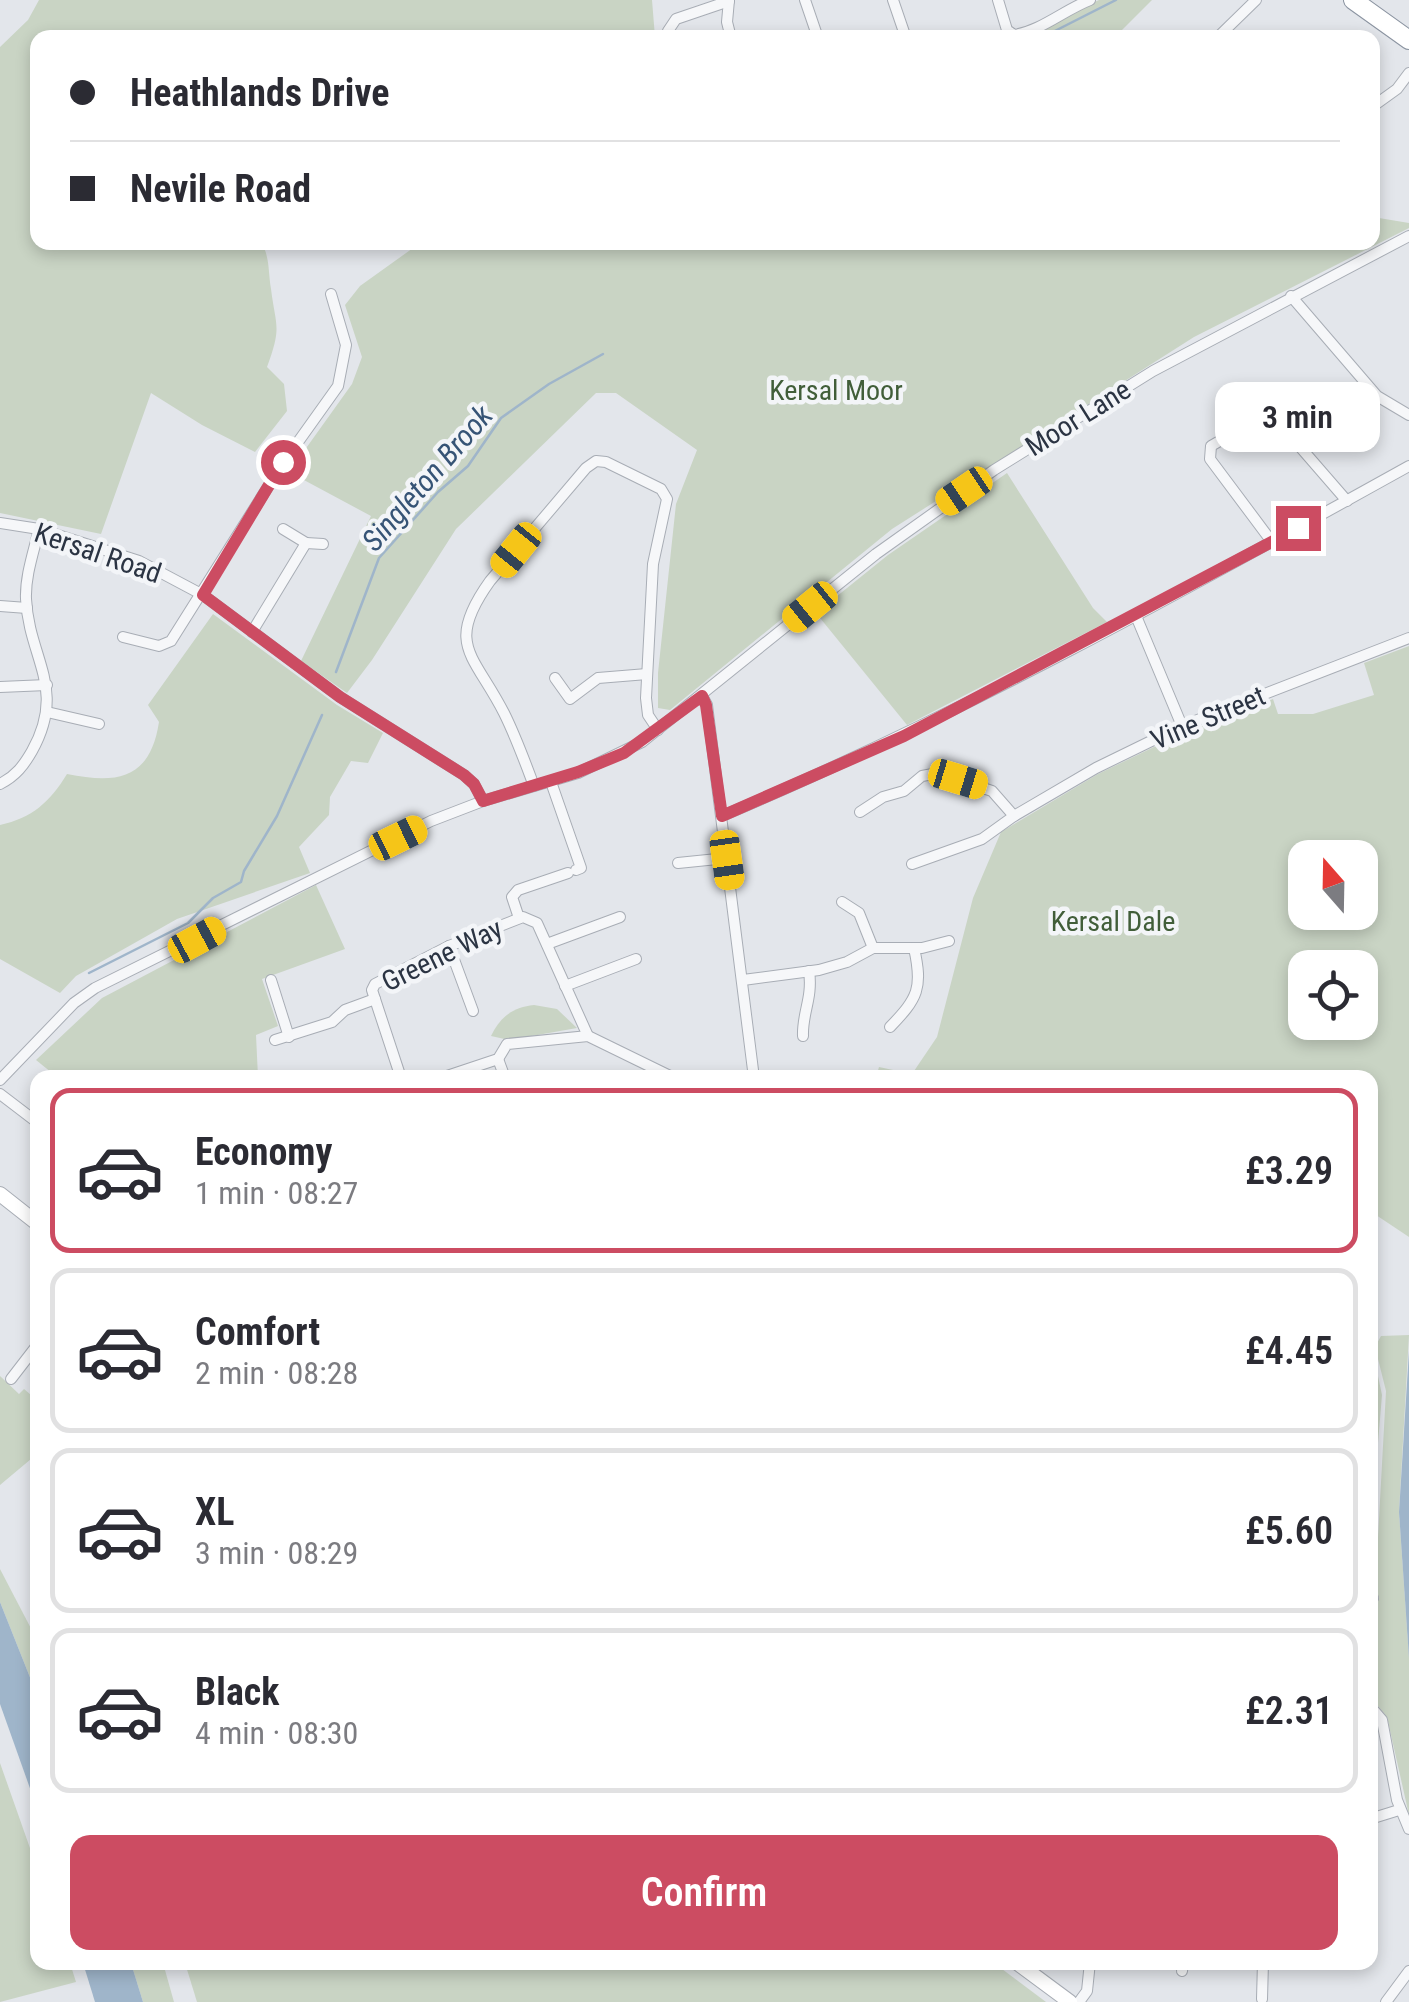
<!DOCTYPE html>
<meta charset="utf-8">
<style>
body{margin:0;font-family:"Roboto Condensed",sans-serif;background:#f7f7f7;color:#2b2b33;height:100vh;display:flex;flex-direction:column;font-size:38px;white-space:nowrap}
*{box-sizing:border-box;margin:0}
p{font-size:32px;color:#7c7c81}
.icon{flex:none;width:55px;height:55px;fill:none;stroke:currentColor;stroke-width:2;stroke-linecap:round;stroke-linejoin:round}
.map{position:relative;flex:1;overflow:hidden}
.details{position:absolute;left:30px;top:1070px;width:1348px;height:900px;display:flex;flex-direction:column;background:#fff;border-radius:20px;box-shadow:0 5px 15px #0003}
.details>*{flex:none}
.banner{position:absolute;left:30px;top:30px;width:1350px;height:220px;border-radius:20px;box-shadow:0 5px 15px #0003;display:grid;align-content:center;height:220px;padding:0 40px;background:#fff}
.needle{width:65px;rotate:340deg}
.buttons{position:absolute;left:1288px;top:840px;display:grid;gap:20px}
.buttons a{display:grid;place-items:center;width:90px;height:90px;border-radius:20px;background:#fff;box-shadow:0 5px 15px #0003;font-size:50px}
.end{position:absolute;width:45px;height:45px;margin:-22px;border:12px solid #cc4c62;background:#fff;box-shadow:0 0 0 5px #fff}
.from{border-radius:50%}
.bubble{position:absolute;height:70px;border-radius:20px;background:#fff;box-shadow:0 5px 15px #0003;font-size:32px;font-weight:600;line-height:70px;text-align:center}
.car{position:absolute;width:30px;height:60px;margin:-30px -15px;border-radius:12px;box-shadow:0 0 8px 2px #0007;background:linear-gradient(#f5c518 24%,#345 0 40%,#f5c518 0 76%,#345 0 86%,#f5c518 0)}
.banner b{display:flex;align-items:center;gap:35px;height:95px;font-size:38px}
.banner b+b{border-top:2px solid #e1e1e2}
.banner i{width:25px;height:25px;background:#2b2b33}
ul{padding:18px 0 0;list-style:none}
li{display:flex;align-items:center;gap:30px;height:165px;margin:0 20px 15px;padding:0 20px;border:5px solid #e1e1e2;border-radius:20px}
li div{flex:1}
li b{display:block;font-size:38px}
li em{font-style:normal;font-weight:600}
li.current{border-color:#cc4c62}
li>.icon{width:90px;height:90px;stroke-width:1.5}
.primary-button{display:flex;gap:20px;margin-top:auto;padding:20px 40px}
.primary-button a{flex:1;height:115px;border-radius:20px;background:#cc4c62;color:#fff;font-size:40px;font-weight:600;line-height:115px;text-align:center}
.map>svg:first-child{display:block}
.green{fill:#c9d4c4;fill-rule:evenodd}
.water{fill:#9fb5ca}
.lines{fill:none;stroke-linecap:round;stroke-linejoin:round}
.stream{stroke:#9fb5ca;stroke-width:2.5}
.street-casing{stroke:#a8adb5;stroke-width:12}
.secondary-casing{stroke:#a8adb5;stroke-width:16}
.highway-casing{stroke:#8b94a1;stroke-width:20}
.street{stroke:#f6f7f9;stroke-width:10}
.secondary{stroke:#fff;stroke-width:14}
.highway{stroke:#fff;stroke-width:18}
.route{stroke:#cc4c62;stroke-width:12}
.labels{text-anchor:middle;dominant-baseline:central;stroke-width:9;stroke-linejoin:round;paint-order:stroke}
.park-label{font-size:28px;fill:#415e39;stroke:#f3f5f8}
.street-label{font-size:28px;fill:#2b3443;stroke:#f3f5f8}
.water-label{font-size:30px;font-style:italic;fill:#365476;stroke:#f3f5f8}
</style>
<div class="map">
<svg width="1409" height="2002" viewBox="0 0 1409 2002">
<rect width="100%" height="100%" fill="#e3e6eb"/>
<g class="green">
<path d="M39 0H652L655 37 38 38V242L262 243C270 259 268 271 271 289 276 328 282 326 267 367L284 384 287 411 255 452 202 425 151 393 101 534 0 513V47L28 20Z"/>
<polygon points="1099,0 1152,0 1115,37 1018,37"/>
<polygon points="1373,217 1409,223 1409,228 1194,337 892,529 670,710 658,708 658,673 676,504 697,450 616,393 596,393 456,529 372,660 347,693 301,661 371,516 289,472 352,384 362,357 345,305 360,286 420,243 1372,242"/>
<polygon points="1007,473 1093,608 1107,622 907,725 816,613 888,555"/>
<path d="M213 614 337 705 383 733 368 763 351 761 330 797 329 815 299 847 310 873 177 919 76 976 60 993 0 959V825C32 818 50 802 67 774 117 784 150 780 159 722L148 705Z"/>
<path d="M1409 646V1237L1370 1211V1078L876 1077 879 1067 912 1074 937 1037 973 898 1001 832 1098 774 1185 732 1273 699 1278 714H1313L1374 695 1364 663ZM1305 858H1360V912H1305ZM1305 968H1360V1022H1305Z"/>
<polygon points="316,885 345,949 262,979 278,1026 256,1035 258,1077 57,1077 36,1060 102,998"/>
<path d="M534 1005 557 1009 577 1028 509 1040 491 1036C500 1017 513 1007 534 1005Z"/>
<polygon points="1409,1335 1399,1512 1409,1658 1409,1815 1387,1717 1370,1696 1370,1611 1379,1598 1375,1592 1386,1391 1375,1347 1381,1336"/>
<polygon points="1370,1338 1382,1395 1374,1491 1372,1588"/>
<polygon points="0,1376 19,1394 24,1389 38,1401 37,1454 0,1485"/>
<polygon points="0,1569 37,1640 37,1695 0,1602"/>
<polygon points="0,1763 37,1868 38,1962 70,1963 76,1982 0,2002"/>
<polygon points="131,1963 163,1963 174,2002 143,2002"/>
<polygon points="185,1963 994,1963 1046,2002 197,2002"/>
</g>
<g class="water">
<polygon points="1409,1351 1409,1658 1399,1512"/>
<polygon points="0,1602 37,1695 37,1808 0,1704"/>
<polygon points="83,1963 131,1963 143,2002 95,2002"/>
</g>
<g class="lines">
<g class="stream">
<polyline points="1041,38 1116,0"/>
<polyline points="336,672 379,558 438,492 468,466 501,418 549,384 603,354"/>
<polyline points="89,973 188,923 213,898 241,882 244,871 277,816 322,715"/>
</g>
<g class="street-casing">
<g id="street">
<polyline points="729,0 727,22 731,38"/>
<polyline points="805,0 818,38"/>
<polyline points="893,0 906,38"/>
<path d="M998 0 1007 30 1014 35C1041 31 1064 10 1090 0"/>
<polyline points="669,38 668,31 676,19 729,1"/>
<polyline points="1217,38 1256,0"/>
<polyline points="1372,107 1397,89 1409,73"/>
<polyline points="1291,296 1377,396 1409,415"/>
<polyline points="0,523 39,529 139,561 203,595 340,697 464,775 474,784 483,801"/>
<polyline points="1272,542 1210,459 1211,446 1263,416 1275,418 1347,501"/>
<polyline points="306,543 323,544"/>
<polyline points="0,606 27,608"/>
<polyline points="1136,616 1182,726"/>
<polyline points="252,632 306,543 283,529"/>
<polyline points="123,637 159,646 171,641 283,463 338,386 346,345 331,294"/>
<polyline points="555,678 570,699 598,678 647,674"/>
<polyline points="0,687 47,685"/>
<polyline points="702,696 707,705 754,1078"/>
<polyline points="47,712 99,724"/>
<polyline points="551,782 581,868 576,870"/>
<path d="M0 784C16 776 24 765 32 751 67 688 29 659 26 599 25 576 34 551 39 529"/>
<path d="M534 786C525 762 516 737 504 713 474 654 444 645 490 581L586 468 596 461 606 462 661 489 667 499 653 564 646 698 648 715 658 730"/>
<polyline points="860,812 883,797 904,791 922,776 938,773 992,791 1014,816"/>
<path d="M722 816C959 716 1184 591 1409 466"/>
<polyline points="678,863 727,858"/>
<polyline points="912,864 982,839 1014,816 1096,768 1182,726 1409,638"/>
<polyline points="842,902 859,913 873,948"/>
<polyline points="519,918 512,897 518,890 568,873"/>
<polyline points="547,944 620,917"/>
<polyline points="449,946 473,1011"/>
<polyline points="271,980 289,1037"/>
<polyline points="743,980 819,970 847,962 873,948 922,948 949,941"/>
<polyline points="565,986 636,959"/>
<path d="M890 1027C918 998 923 988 914 948"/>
<path d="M803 1036C802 1013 813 998 809 971"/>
<polyline points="275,1040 332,1022 345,1010 375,999"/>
<polyline points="498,1059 505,1078"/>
<polyline points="401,1078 372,990 375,984 449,946 523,917 537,923 588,1036"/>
<polyline points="441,1078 498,1059 507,1044 588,1036 674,1078"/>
<polyline points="0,1080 74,1003 95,988 431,821 483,801 578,773 642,742 876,554 994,470 1153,371 1409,236"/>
<polyline points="0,1094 38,1123"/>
<polyline points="11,1379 38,1344"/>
<polyline points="1370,1602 1373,1598"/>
<polyline points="1370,1706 1382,1720 1397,1800 1409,1829"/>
<polyline points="1370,1819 1399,1810"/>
<polyline points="1182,1971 1183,1962"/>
<polyline points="1262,1999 1263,1962"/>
<polyline points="1079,2002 1087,1991 1090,1962"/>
<polyline points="1386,2002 1409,1971"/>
</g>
</g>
<g class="secondary-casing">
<g id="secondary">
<polyline points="0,1194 38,1224"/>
<polyline points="1016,1962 1070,2002"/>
</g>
</g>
<g class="highway-casing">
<polyline id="highway" points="1353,0 1409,40"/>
</g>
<use href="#street" class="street"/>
<use href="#secondary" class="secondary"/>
<use href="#highway" class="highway"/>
</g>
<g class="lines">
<polyline class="route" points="283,462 203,595 340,697 464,775 474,784 483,801 578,772 624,753 702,696 706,705 722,816 904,736 1298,528"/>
</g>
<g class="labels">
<g class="park-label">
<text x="836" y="390">Kersal Moor</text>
<text x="1113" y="921">Kersal Dale</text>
</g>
<g class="street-label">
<text transform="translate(1078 418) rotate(-32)">Moor Lane</text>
<text transform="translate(98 553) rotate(19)">Kersal Road</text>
<text transform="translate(1208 718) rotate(-23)">Vine Street</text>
<text transform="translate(442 955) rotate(-26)">Greene Way</text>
</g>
<g class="water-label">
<text transform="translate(427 478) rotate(-49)">Singleton Brook</text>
</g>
</g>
</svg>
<div class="buttons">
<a><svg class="needle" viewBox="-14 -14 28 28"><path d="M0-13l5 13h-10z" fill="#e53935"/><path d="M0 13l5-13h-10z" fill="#7c7c81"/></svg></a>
<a><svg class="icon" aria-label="locate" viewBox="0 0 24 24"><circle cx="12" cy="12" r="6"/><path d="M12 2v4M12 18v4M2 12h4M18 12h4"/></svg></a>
</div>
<i class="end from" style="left:283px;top:462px"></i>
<i class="end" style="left:1298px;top:528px"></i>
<div class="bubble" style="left:1215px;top:382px;width:165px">3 min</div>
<i class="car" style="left:964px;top:491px;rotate:236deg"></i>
<i class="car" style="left:516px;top:550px;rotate:219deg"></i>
<i class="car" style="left:810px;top:607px;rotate:231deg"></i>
<i class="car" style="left:958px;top:779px;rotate:107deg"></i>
<i class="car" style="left:398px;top:838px;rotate:64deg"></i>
<i class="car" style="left:727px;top:860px;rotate:172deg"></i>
<i class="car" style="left:197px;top:940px;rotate:62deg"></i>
<div class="banner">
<b><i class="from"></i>Heathlands Drive</b>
<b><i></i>Nevile Road</b>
</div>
<section class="details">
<ul>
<li class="current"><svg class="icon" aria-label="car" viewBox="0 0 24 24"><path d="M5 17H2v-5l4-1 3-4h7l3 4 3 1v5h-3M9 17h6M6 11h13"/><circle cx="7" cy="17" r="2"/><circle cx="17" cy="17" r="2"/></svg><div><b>Economy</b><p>1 min · 08:27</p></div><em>£3.29</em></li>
<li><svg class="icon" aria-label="car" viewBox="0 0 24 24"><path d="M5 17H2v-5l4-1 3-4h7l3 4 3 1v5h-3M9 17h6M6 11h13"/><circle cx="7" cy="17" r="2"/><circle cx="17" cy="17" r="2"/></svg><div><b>Comfort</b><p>2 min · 08:28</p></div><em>£4.45</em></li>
<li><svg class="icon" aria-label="car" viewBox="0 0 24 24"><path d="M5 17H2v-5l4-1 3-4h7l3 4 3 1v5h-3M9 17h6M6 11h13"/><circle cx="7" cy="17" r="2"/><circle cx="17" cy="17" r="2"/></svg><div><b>XL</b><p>3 min · 08:29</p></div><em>£5.60</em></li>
<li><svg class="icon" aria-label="car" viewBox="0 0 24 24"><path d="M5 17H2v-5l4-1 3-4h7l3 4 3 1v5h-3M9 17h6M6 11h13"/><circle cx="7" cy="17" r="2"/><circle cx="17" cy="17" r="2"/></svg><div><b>Black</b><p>4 min · 08:30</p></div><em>£2.31</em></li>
</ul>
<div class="primary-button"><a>Confirm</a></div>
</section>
</div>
